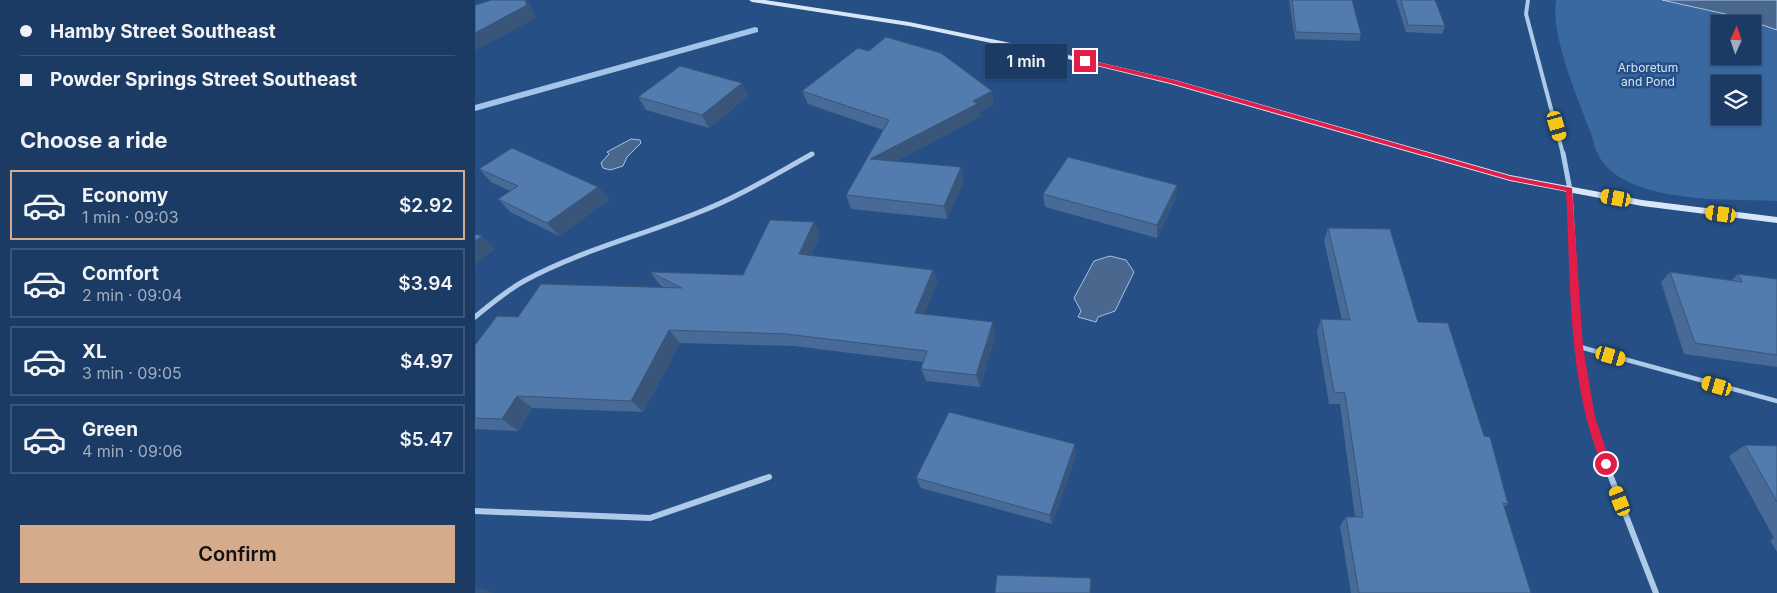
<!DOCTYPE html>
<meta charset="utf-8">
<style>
body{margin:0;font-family:Inter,sans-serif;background:#29466d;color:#f1f3f6;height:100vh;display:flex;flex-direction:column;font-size:19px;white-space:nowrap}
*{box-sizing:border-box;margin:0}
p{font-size:16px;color:#a0adbf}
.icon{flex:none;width:28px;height:28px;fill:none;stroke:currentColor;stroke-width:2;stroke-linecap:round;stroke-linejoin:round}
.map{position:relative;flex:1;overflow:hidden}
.panel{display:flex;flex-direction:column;background:#1c3b64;width:475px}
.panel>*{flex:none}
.hud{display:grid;align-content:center;height:110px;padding:0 20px;background:#1c3b64}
.needle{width:32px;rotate:3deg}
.tools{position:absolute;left:1236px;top:15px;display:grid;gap:10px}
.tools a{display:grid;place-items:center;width:50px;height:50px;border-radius:0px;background:#1c3b64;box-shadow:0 1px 4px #0004,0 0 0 1px #3a5578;font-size:25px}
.end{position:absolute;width:22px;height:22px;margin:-11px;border:6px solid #e11d48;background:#fff;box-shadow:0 0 0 2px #fff}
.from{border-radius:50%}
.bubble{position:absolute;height:35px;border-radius:0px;background:#1c3b64;box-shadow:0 1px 4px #0004,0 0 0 1px #3a5578;font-size:16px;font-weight:600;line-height:35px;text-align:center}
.car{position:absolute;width:15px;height:30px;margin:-15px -8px;border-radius:6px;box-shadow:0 0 4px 1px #0007;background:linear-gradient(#f5c518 24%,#345 0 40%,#f5c518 0 76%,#345 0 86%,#f5c518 0)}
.hud b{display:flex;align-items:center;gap:18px;height:48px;font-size:19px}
.hud b+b{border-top:1px solid #3a5578}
.hud i{width:12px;height:12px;background:#f1f3f6}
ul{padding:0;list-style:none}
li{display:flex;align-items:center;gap:15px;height:70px;margin:0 10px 8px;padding:0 10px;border:2px solid #3a5578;border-radius:0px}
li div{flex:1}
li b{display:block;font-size:19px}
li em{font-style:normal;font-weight:600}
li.active{border-color:#d6ab8b}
li>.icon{width:45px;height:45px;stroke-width:1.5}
h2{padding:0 20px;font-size:22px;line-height:60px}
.primary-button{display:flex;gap:10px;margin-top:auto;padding:10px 20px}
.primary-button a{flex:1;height:58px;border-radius:0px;background:#d6ab8b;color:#111;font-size:20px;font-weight:600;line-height:58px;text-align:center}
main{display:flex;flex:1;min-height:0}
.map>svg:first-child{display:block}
.green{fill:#3a68a1;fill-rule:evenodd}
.water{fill:#4a688e;stroke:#a3c3e8}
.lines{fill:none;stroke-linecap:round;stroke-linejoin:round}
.stream{fill:#a3c3e8;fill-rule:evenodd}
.lane-far1{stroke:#afc9e8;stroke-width:4}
.lane{stroke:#afc9e8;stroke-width:4.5}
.street-far2{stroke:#afc9e8;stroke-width:4}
.street-far1{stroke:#afc9e8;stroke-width:5}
.street{stroke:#afc9e8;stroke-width:6}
.secondary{fill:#d9e6f7;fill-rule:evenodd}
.wall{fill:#476a96}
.shaded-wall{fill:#39567a}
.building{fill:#527bae;stroke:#39567a}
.route{fill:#e11d48}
.labels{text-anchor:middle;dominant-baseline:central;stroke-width:5;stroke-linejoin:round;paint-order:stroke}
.far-park-label{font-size:12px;fill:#d3e3f6;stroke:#254f85}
</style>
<main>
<section class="panel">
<div class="hud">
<b><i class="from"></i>Hamby Street Southeast</b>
<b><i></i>Powder Springs Street Southeast</b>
</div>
<h2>Choose a ride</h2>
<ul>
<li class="active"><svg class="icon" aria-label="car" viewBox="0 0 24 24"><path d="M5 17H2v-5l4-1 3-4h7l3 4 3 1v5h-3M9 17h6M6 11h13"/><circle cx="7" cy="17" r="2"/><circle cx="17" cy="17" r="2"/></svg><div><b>Economy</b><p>1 min · 09:03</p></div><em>$2.92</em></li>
<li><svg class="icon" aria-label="car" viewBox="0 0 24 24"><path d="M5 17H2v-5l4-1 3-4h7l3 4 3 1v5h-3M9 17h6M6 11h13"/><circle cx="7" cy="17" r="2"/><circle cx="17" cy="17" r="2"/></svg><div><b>Comfort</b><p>2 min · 09:04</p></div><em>$3.94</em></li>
<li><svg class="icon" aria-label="car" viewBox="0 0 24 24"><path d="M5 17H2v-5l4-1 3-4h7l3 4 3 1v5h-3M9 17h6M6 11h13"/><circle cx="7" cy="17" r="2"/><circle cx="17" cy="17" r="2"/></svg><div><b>XL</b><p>3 min · 09:05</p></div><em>$4.97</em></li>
<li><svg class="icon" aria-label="car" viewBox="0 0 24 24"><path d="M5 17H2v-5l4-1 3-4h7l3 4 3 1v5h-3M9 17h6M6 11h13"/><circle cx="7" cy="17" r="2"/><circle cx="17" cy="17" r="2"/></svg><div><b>Green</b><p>4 min · 09:06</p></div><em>$5.47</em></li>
</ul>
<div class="primary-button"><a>Confirm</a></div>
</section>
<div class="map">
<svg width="1302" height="593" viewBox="0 0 1302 593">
<rect width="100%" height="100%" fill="#254f85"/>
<path class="green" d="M1081 0H1302V201C1252 199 1128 206 1118 139 1105 103 1075 37 1081 0ZM1245 24H1278V56H1245ZM1245 84H1278V116H1245Z"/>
<g class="water">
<polygon points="1187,0 1302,0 1302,30 1264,17"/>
<polygon points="156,139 165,140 166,143 152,157 148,166 135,170 128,168 126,163 134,154 132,152"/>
<polygon points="635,256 651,260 659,272 640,311 623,317 621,322 603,317 606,311 599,298 619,261"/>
</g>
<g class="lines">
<polygon class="stream" points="280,27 283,28 283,32 0,111 0,105"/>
<polyline class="lane-far1" points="1104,347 1109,348"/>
<polyline class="lane" points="1105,347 1302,401"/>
<polyline class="street-far2" points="1053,0 1051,14 1088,154"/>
<g class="street-far1">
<polyline points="1088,153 1095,190 1104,348"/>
<path d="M0 317C16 304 31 291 49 281 104 251 165 236 222 213 262 198 299 175 337 154"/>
</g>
<g class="street">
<polyline points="1104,347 1116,417 1131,464 1181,593"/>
<polyline points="0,511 175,518 294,477"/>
</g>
<polygon class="secondary" points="274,0 290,0 434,22 593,55 700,80 1035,175 1167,200 1302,217 1302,223 1167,206 1035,181 695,84 593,59 434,26 277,2"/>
</g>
<g class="wall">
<polygon points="814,0 877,0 886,34 884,41 820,39"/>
<polygon points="921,0 960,0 970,26 967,34 931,32"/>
<polygon points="394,51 519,104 504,112 505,117 421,161 489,180 472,219 376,209 371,195 408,130 333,104 327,91"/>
<polygon points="273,96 234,128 171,110 163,97"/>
<polygon points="4,169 123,187 134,200 84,236 35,212 23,199 35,191 16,182"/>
<polygon points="702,185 701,198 682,238 570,207 568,194"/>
<polygon points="853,228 943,322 1009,436 1033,504 1029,507 1056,593 876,593 865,526 871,517 880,517 865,404 854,404 842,332 846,319 867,320 849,241"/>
<polygon points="345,235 336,256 458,270 462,282 449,314 521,334 505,387 451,381 446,369 448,362 319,346 205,343 168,412 57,408 43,431 0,429 0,345 43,317 190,288 185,285 175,272 268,275"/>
<polygon points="1195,272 1257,280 1263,274 1302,279 1302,367 1209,354 1186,282"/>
<polygon points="1270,445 1302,446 1302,552 1295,540 1299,538 1254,456"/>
<polygon points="601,455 577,524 446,488 441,478"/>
</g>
<g class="shaded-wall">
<polygon points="50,0 53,0 55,4 61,18 0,51 0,33"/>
<polygon points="267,83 273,96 234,128 227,115"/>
<polygon points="517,91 519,104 504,112 505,117 400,172 395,159"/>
<polygon points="486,167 489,180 472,219 469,206"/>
<polygon points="702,185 701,198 682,238 682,225"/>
<polygon points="123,187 134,200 84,236 72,223"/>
<polygon points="339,222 345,235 331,267 324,254"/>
<polygon points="7,236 20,249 0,265 0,241"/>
<polygon points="458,270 462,282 445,326 440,313"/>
<polygon points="518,322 521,334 505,387 501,375"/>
<polygon points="194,330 205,343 168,412 156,401"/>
<polygon points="42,396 57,408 43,431 27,419"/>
<polygon points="600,444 601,455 577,524 575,515"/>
<polygon points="616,578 617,587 616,593 615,593"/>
<polygon points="2,586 18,593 0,593 0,590"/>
</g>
<g class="building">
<polygon points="17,0 50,0 52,5 0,33 0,5"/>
<polygon points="817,0 877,0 886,34 821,32"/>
<polygon points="926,0 960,0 970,26 933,25"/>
<polygon points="411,37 466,53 517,91 498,101 502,104 395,159 486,167 469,206 371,195 414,120 327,91 383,48 394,51"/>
<polygon points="205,66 267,83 227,115 163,97"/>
<polygon points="37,148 123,187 72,223 23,199 43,186 4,169"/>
<polygon points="593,157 702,185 682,225 568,194"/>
<polygon points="295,220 339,222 324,254 458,270 440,313 518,322 501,375 446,369 452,351 311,334 194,330 156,401 42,396 27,419 0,418 0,345 22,316 43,317 66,284 207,288 175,272 268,275"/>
<polygon points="853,228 915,229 943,322 973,323 1009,436 1015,437 1033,504 1028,503 1056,593 884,593 871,517 888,517 870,393 859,392 846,319 875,320"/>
<polygon points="0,234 7,236 0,241"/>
<polygon points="1195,272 1267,282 1263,274 1302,279 1302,355 1220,343"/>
<polygon points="474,412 600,444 575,515 441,478"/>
<polygon points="1270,445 1302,446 1302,502"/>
<polygon points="522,575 616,578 615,593 520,593"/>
</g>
<path class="route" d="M610 59 699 80 1035 176 1097 188 1108 347 1120 417 1136 464 1135 467H1128C1092 384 1096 281 1091 191L1035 180 695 83 608 62Z"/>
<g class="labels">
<g class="far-park-label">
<text x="1173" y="67">Arboretum<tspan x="1173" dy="14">and Pond</tspan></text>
</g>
</g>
</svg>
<div class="tools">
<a><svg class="needle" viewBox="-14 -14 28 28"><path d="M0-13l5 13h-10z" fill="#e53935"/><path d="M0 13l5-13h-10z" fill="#a0adbf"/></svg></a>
<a><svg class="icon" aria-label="layers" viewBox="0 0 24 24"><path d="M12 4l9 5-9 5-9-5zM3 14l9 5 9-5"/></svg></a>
</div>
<i class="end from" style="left:1131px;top:464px"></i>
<i class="end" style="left:610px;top:61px"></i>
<div class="bubble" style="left:510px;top:44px;width:82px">1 min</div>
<i class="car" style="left:1082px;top:126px;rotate:164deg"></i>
<i class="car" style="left:1141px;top:198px;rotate:280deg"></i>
<i class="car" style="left:1246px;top:214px;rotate:278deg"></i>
<i class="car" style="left:1136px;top:356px;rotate:106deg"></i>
<i class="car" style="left:1242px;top:386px;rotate:286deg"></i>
<i class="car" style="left:1145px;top:501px;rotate:339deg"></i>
</div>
</main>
